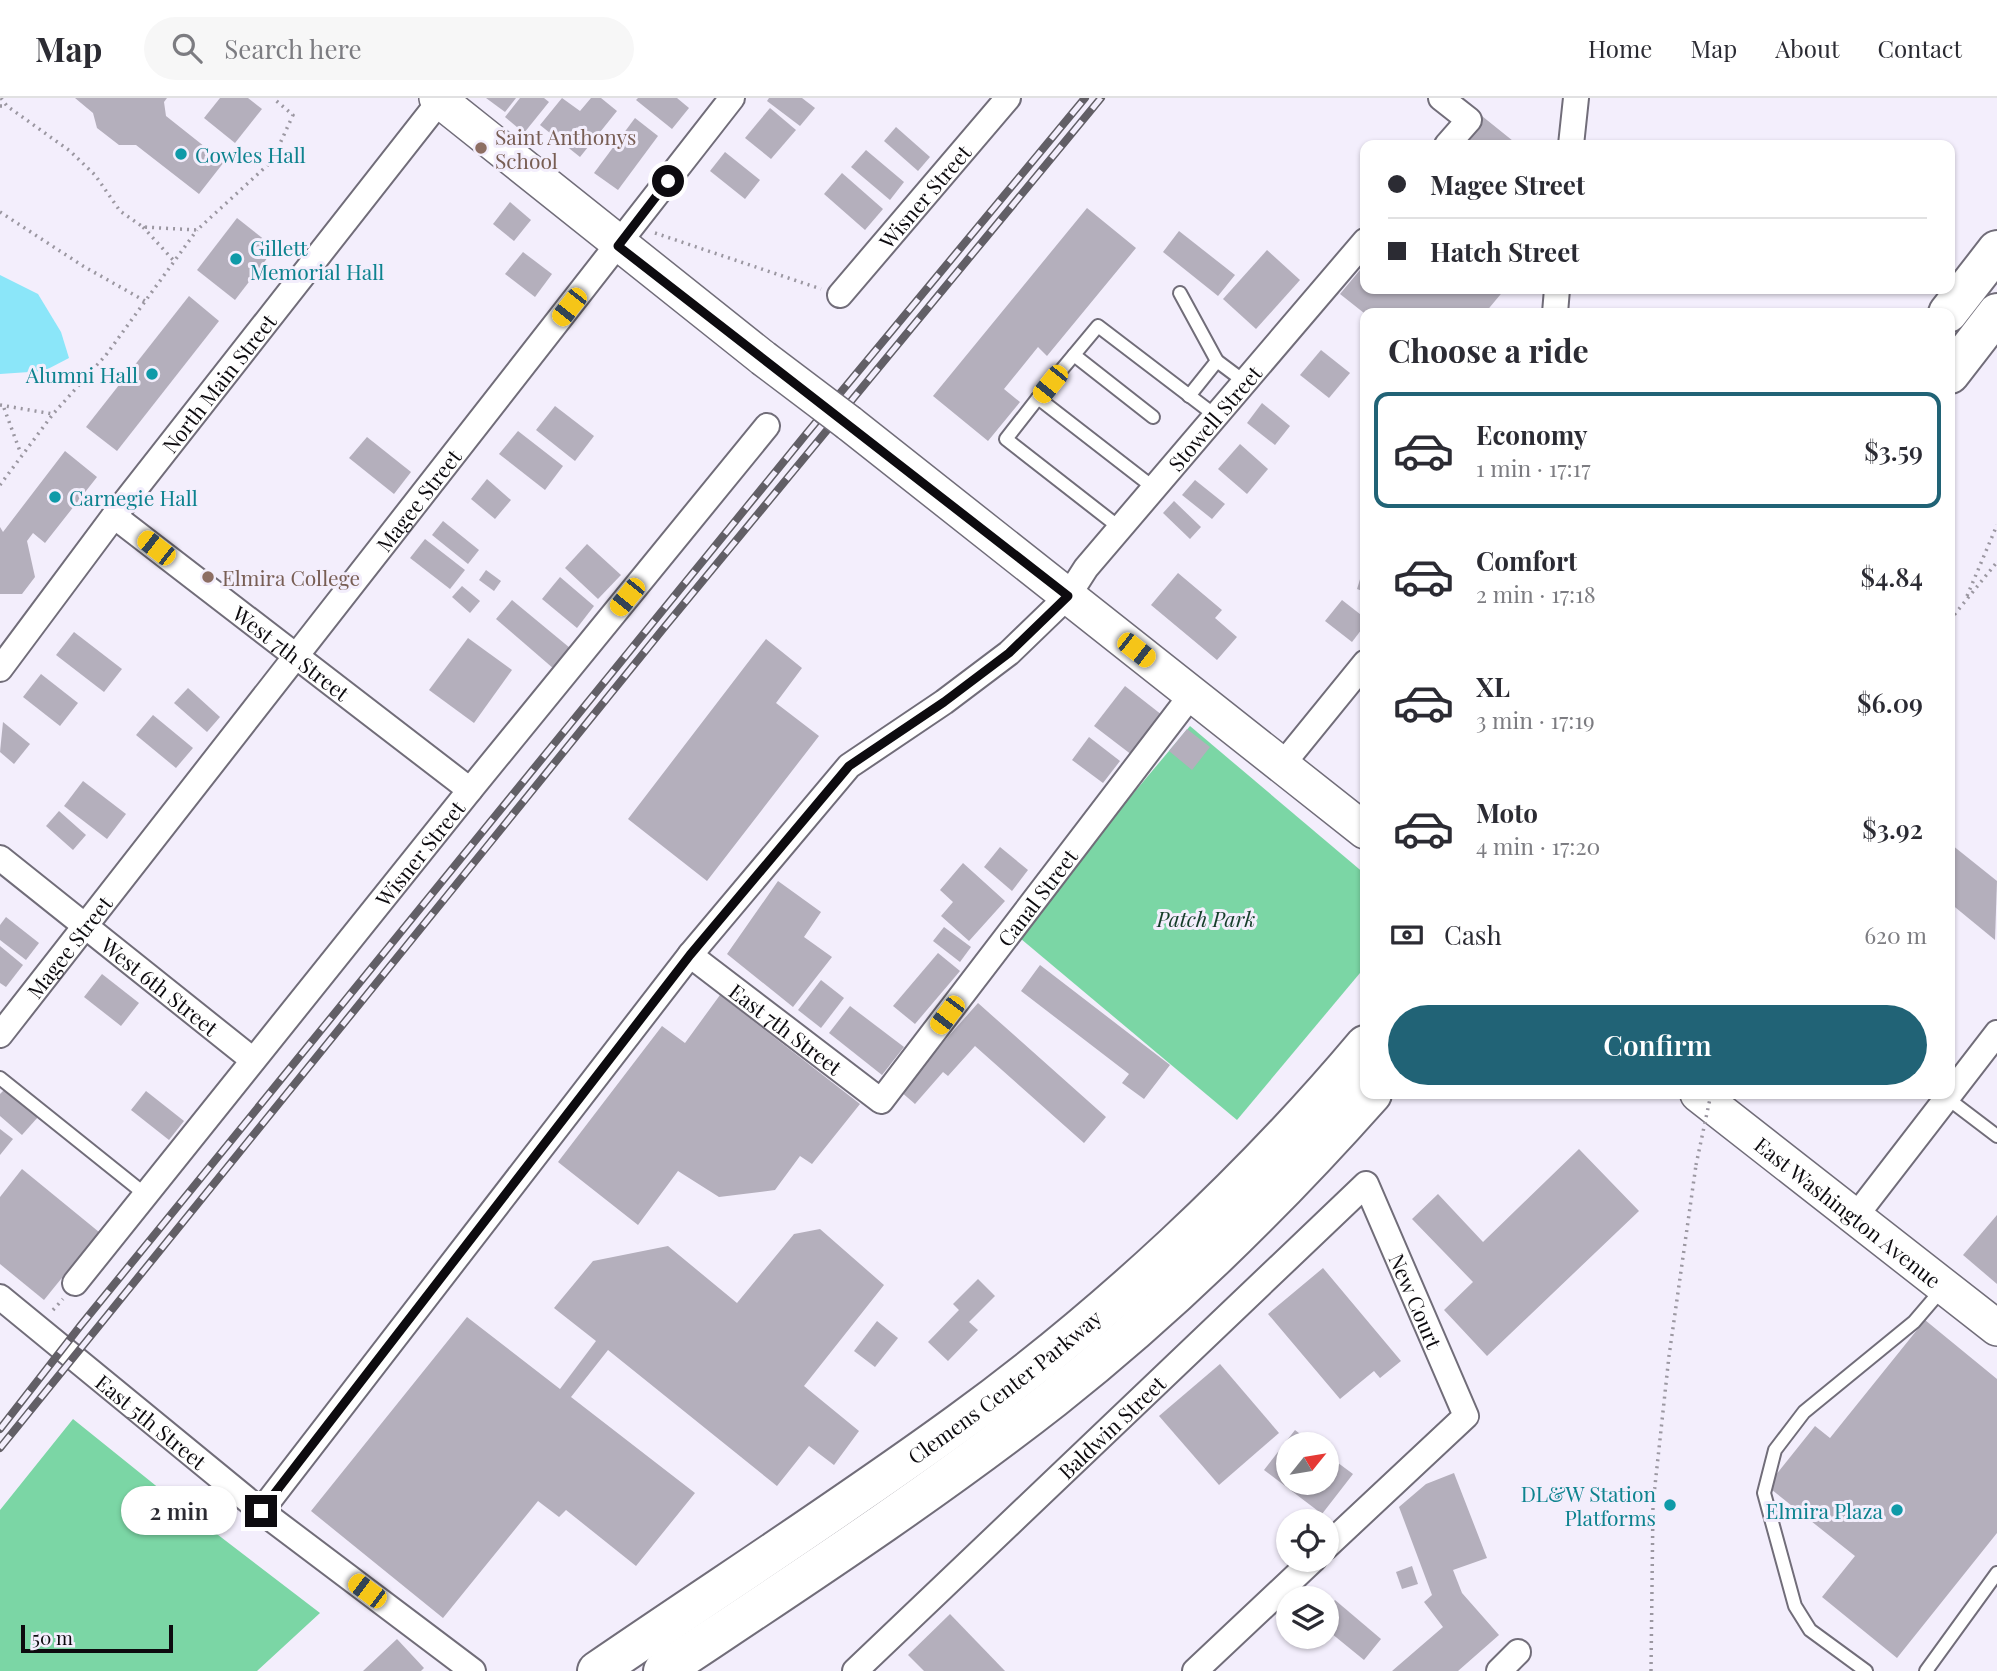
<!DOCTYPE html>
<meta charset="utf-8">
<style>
body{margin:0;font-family:"Playfair Display",serif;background:#f7f7f7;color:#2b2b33;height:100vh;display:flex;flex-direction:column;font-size:26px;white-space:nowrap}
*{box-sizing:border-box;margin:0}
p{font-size:23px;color:#7c7c81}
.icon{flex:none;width:38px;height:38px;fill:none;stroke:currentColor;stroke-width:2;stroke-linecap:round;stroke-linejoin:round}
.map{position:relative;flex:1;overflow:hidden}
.panel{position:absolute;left:1360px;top:210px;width:595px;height:791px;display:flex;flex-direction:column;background:#fff;border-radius:14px;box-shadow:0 2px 5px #0004}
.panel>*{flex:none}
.hud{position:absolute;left:1360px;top:42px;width:595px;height:154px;border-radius:14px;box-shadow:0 2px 5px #0004;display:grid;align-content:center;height:154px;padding:0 28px;background:#fff}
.needle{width:46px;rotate:60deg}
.fabs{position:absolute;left:1276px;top:1334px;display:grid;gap:14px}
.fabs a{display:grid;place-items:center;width:63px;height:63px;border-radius:50%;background:#fff;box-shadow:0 2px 5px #0004;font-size:35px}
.scale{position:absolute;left:21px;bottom:18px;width:152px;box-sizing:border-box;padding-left:7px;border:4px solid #0d0b0f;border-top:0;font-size:19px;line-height:24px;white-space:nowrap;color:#0d0b0f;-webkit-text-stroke:5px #f3eefc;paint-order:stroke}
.end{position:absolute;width:32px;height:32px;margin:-16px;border:9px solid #0d0b0f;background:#fff;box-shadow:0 0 0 4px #fff}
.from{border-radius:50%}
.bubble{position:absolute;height:49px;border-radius:24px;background:#fff;box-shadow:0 2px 5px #0004;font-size:23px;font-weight:600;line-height:49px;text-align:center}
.car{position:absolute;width:21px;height:42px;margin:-21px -10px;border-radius:9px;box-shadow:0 0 5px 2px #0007;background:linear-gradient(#f5c518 24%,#345 0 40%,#f5c518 0 76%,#345 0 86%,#f5c518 0)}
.hud b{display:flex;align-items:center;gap:24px;height:66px;font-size:26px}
.hud b+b{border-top:2px solid #e1e1e2}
.hud i{width:18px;height:18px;background:#2b2b33}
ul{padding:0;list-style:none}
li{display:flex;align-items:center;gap:21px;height:116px;margin:0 14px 10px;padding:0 14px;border:4px solid transparent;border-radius:14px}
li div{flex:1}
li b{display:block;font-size:26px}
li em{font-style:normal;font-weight:600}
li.selected{border-color:#216376}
li>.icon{width:63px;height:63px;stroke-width:1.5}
h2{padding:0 28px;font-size:32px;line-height:84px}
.pay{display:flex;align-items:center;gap:18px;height:77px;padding:0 28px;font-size:26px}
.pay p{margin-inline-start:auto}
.button{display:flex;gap:14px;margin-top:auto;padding:14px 28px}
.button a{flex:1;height:80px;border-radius:42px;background:#216376;color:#fff;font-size:28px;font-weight:600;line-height:80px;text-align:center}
header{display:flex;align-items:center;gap:42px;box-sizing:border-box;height:98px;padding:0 35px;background:#fff;border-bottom:2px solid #e1e1e2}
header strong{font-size:33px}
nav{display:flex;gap:38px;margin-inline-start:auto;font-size:24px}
.search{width:490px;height:63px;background:#f7f7f7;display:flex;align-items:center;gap:18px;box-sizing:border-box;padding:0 24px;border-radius:38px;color:#7c7c81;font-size:26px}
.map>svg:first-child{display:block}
.green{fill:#7bd6a5}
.water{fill:#8be6f9}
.building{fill:#b4afbc}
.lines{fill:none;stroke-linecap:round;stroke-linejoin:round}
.lane-casing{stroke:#716d79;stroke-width:16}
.street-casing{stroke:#716d79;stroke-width:28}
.secondary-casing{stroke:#716d79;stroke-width:38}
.primary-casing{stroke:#716d79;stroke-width:42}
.path{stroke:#9b97a1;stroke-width:3.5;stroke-dasharray:2 5;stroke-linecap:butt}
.lane{stroke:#fff;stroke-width:12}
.street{stroke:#fff;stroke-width:24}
.secondary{stroke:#fff;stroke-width:35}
.primary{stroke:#fff;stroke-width:38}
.rail-casing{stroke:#625f66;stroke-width:8}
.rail{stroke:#f3eefc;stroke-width:5;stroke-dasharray:16;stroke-linecap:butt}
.secondary-bridge-casing{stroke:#716d79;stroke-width:38;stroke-linecap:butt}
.path-bridge{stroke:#9b97a1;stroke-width:3.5;stroke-dasharray:2 5;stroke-linecap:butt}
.secondary-bridge{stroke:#fff;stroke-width:35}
.route{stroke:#0d0b0f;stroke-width:9}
.education-dot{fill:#8d6e63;stroke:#f3eefc;stroke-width:2.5}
.culture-dot{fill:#0f9aa8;stroke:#f3eefc;stroke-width:2.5}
.labels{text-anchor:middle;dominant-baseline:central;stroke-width:6;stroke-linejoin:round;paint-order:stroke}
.education-label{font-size:21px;fill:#785e54;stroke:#f3eefc;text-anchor:start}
.culture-label{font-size:21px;fill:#0d838f;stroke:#f3eefc;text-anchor:start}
.street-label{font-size:21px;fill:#0d0b0f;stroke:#f3eefc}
.park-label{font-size:21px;font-style:italic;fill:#153d29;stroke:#f3eefc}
</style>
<header>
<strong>Map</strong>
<div class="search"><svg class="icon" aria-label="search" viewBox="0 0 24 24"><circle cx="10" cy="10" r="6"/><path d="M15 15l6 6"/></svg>Search here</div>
<nav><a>Home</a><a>Map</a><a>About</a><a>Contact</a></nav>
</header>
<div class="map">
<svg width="1997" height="1573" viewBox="0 0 1997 1573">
<rect width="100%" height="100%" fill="#f3eefc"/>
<g class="green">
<polygon points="1190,628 1365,776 1365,869 1237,1022 1015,836"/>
<polygon points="73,1321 196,1420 320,1515 257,1573 0,1573 0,1412"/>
</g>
<polygon class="water" points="0,177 38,196 61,234 69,260 44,273 0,276"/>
<g class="building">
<polygon points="75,0 167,0 164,4 166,18 224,64 199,96 136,47 119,47 97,30 93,15"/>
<polygon points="220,0 248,0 262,11 235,45 204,20"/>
<polygon points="486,0 516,0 505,14"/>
<polygon points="520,0 544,0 549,4 524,35 505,19"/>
<polygon points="562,0 580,13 591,0 601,0 617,13 580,59 540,27"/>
<polygon points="638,0 677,0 689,10 672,31 636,2"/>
<polygon points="769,0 802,0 815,10 800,28 767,3"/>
<polygon points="770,10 796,32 771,61 745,40"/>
<polygon points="1477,14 1513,43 1509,47 1463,47 1471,38"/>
<polygon points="635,20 658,38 618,92 594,75"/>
<polygon points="896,29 930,59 918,73 884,43"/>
<polygon points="866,52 904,84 890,102 851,69"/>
<polygon points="725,54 760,82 745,101 710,73"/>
<polygon points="842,75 883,111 865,132 824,96"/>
<polygon points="510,104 531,122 514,143 493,126"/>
<polygon points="1087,110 1136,150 1047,258 1038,249 1004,291 1020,304 988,343 933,298"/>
<polygon points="237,120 275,150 235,202 197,172"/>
<polygon points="1179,133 1235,177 1218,198 1163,154"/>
<polygon points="1267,152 1300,182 1256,231 1223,201"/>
<polygon points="523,154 552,176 535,199 505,176"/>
<polygon points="1365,166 1365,191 1505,191 1485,215 1364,215 1340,196"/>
<polygon points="189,198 219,223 117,353 86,329"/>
<polygon points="1321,252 1350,275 1329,300 1300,277"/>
<polygon points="1262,305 1290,328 1275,347 1247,325"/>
<polygon points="555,308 594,338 575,363 536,332"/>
<polygon points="518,333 563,368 545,392 499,356"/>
<polygon points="367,339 411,374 394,396 349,360"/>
<polygon points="1240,346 1268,371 1247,396 1218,371"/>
<polygon points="65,353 97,379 45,445 33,435 27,443 35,479 22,496 0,496 0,429 3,434"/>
<polygon points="487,381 511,402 495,421 471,401"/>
<polygon points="1195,382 1225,406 1212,421 1182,397"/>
<polygon points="1174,403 1201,429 1190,441 1163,415"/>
<polygon points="443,423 479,452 468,466 432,437"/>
<polygon points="425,441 465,472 450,491 410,460"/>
<polygon points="587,446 621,477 598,501 565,470"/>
<polygon points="1365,465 1365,494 1357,491"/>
<polygon points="486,472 501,483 494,493 479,482"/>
<polygon points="1178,475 1222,512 1215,520 1237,539 1217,562 1151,507"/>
<polygon points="560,479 594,508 577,530 542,501"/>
<polygon points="462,488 480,503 470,515 452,499"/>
<polygon points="512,502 570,550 554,571 496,521"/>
<polygon points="1342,502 1365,520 1365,527 1352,544 1325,523"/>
<polygon points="74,534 122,571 104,594 56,557"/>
<polygon points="468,540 512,572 474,625 429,592"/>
<polygon points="766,541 802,570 776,605 819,638 707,783 628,721"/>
<polygon points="41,576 78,605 60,628 23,599"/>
<polygon points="1125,588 1162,617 1132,657 1094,628"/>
<polygon points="188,590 220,619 207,634 174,605"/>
<polygon points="153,617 193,650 176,670 136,637"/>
<polygon points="3,624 30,646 14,666 0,654"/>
<polygon points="1187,631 1210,649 1192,672 1169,653"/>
<polygon points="1089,639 1120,663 1103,685 1072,662"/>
<polygon points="83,683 126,716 107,741 64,708"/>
<polygon points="59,713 86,737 73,752 46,728"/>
<polygon points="1952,747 1997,783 1995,842 1950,805"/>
<polygon points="1000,749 1028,772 1012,793 984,769"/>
<polygon points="963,765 1005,803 969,843 941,818 953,804 940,792"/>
<polygon points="778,783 821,814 804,839 832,859 793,909 727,856"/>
<polygon points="6,819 39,845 26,862 0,842 0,827"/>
<polygon points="944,829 971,849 960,864 933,843"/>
<polygon points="0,848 23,867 6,889 0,885"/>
<polygon points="938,855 960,873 915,926 893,908"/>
<polygon points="1040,867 1170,967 1144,1001 1122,985 1129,976 1021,893"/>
<polygon points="102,876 139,905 121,928 84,899"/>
<polygon points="821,882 844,900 821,930 798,912"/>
<polygon points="720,897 860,1006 812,1066 800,1058 775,1092 719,1099 678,1073 638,1127 558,1064 662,928 685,945"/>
<polygon points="978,905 1106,1019 1084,1045 975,948 948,978 943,974 915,1006 900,993"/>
<polygon points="850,908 904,949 882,977 829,935"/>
<polygon points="6,990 38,1019 22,1037 0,1018 0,996"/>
<polygon points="146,993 184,1023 169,1042 131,1012"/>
<polygon points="0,1031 13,1041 0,1057"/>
<polygon points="1579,1051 1639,1113 1487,1258 1444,1212 1473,1184 1412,1121 1438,1096 1483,1144"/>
<polygon points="22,1071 99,1134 44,1202 0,1166 0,1099"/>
<polygon points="1997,1117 1997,1186 1963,1157"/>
<polygon points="820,1131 884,1187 804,1288 859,1333 834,1367 809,1348 777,1388 608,1252 571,1299 695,1395 636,1468 566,1412 559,1419 538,1403 443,1520 311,1413 467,1219 560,1291 596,1243 554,1210 593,1163 668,1148 737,1205 794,1136"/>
<polygon points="1323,1170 1401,1263 1380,1280 1374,1273 1340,1301 1268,1216"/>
<polygon points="978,1181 995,1198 969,1224 978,1232 948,1263 928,1244 959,1212 953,1206"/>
<polygon points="1925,1222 1997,1281 1997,1435 1897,1560 1822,1499 1855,1458 1767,1388 1815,1328 1830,1340"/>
<polygon points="877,1223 898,1240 875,1269 854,1253"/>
<polygon points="1220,1266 1279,1335 1219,1387 1159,1318"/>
<polygon points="1295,1332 1313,1346 1288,1346 1288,1384 1326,1384 1326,1356 1353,1376 1322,1416 1264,1372"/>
<polygon points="1454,1375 1487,1460 1453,1472 1462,1495 1499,1537 1458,1573 1392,1573 1443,1529 1424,1504 1432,1497 1399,1409 1426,1386"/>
<polygon points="1412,1468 1418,1486 1402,1491 1396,1474"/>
<polygon points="1335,1502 1381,1541 1364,1562 1326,1531 1326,1513"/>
<polygon points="950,1516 1005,1573 924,1573 908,1557"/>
<polygon points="397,1541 424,1570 421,1573 363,1573"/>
</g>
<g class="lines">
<g class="lane-casing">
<g id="lane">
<polyline points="1180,195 1217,263 1189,298"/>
<polyline points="1074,257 1153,319"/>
<polyline points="1217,263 1245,284"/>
<polyline points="1038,300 1006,341 1120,430"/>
<polyline points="1154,390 1038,300 1098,228 1216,318"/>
<polyline points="0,980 146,1097"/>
<polyline points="1947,1000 1997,1038"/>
<polyline points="1866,1573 1810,1532 1795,1508 1764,1395 1775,1352 1804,1314 1914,1224 1944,1189"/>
<polyline points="1926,1573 1997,1475"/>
</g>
</g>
<g class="street-casing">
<g id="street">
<polyline points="1441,0 1469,22 1447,47"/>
<polyline points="1571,47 1576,0"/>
<path id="s1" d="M840 197 1008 0"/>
<polyline points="1555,215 1557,191"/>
<path id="s2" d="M114 418 470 692"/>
<path id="s3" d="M0 571 114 418 442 0"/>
<polyline points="1282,667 1365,565"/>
<path id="s4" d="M0 760 253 962"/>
<path id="s5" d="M690 857 881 1003 1192 596"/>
<path id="s6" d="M0 937 732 0"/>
<polyline points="1855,1119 1997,935"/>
<path id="s7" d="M75 1185 470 692 767 328"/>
<path id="s8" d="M0 1199 261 1413 473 1573"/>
<path id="s9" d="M261 1413 690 857 849 668 944 604 1009 555 1068 498 1086 470 1365 143"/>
<path id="s10" d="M855 1573 1366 1086 1466 1318 1326 1449"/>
<polyline points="1195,1573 1314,1461"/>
<polyline points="1499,1573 1518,1554"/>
</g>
</g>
<g class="secondary-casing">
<g id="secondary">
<polyline points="437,0 763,260"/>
<polyline points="849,325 1365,733"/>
<path id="s11" d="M1698 996 1997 1230"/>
</g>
</g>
<g class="primary-casing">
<g id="primary">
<polyline points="1948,215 1997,152"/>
<polyline points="1950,276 1997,215"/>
<path id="s12" d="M597 1573C718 1490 841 1411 959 1325 1104 1220 1250 1084 1365 947"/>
<path d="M663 1573C795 1485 929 1398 1054 1300 1169 1209 1275 1105 1372 996"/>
</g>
</g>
<g class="path">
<polyline points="1,0 7,8 70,53 95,77 120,113 143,129 197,132 272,63 293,17 273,0"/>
<polyline points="0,8 7,8"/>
<polyline points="0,114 83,168 145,203"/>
<polyline points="143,129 175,164"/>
<polyline points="655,135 821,191"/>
<polyline points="0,307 53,316"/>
<polyline points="4,310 21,356"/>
<polyline points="0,387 53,316 106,257 197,132"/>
<polyline points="1967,498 1997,427"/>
<polyline points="1950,522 1997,464"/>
<polyline points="53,1212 63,1201"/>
<polyline points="1651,1573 1653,1406 1669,1258 1696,1067"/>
</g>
<use href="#lane" class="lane"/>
<use href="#street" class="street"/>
<use href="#secondary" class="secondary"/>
<use href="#primary" class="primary"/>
<g class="rail-casing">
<g id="rail">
<polyline points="0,1331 81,1227 807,335 1085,0"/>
<polyline points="0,1350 663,531 1101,0"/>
</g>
</g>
<use href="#rail" class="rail"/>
<g class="secondary-bridge-casing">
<polyline id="secondary-bridge" points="763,260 849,325"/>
</g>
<polyline class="path-bridge" points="1696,1067 1711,996"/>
<use href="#secondary-bridge" class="secondary-bridge"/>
</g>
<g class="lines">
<polyline class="route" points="261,1413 690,857 849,668 944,604 1009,555 1068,498 618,148 668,83"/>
</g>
<g class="education-dot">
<circle cx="481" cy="50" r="7"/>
<circle cx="208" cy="479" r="7"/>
</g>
<g class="culture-dot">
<circle cx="181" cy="56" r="7"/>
<circle cx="236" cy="161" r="7"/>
<circle cx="152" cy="276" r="7"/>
<circle cx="55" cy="399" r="7"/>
<circle cx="1670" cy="1407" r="7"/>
<circle cx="1897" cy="1412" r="7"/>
</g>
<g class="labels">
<g class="education-label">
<text x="495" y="38">Saint Anthonys<tspan x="495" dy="24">School</tspan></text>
<text x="222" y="479">Elmira College</text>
</g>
<g class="culture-label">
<text x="195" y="56">Cowles Hall</text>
<text x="250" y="149">Gillett<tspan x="250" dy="24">Memorial Hall</tspan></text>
<text x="138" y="276" text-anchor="end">Alumni Hall</text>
<text x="69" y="399">Carnegie Hall</text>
<text x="1656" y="1395" text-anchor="end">DL&amp;W Station<tspan x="1656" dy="24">Platforms</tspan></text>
<text x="1883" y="1412" text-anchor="end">Elmira Plaza</text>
</g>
<g class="street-label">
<text stroke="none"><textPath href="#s1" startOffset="130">Wisner Street</textPath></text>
<text stroke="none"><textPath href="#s3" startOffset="360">North Main Street</textPath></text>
<text stroke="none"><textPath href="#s9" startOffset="1458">Stowell Street</textPath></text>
<text stroke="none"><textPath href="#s6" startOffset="679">Magee Street</textPath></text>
<text stroke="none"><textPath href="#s2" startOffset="224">West 7th Street</textPath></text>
<text stroke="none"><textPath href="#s7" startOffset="551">Wisner Street</textPath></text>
<text stroke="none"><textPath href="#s5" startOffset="497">Canal Street</textPath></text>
<text stroke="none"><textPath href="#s6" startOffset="112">Magee Street</textPath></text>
<text stroke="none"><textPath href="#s4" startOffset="205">West 6th Street</textPath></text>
<text stroke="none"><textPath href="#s5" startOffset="121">East 7th Street</textPath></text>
<text stroke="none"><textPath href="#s11" startOffset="191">East Washington Avenue</textPath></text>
<text stroke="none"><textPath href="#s10" startOffset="833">New Court</textPath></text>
<text stroke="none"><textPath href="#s12" startOffset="497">Clemens Center Parkway</textPath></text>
<text stroke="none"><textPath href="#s8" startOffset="196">East 5th Street</textPath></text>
<text stroke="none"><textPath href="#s10" startOffset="354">Baldwin Street</textPath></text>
</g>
<g class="park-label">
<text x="1206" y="820">Patch Park</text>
</g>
</g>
</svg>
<div class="fabs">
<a><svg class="needle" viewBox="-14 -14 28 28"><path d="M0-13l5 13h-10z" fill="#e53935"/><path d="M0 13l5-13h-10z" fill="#7c7c81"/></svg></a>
<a><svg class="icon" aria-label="locate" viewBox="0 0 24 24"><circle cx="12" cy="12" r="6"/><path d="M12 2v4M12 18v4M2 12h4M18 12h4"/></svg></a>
<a><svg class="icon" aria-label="layers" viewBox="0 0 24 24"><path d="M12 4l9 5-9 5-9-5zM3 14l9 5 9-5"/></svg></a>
</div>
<div class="scale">50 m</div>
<i class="end from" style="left:668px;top:83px"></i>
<i class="end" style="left:261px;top:1413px"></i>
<div class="bubble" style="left:121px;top:1388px;width:116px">2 min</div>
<i class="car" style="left:569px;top:209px;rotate:218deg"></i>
<i class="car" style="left:1050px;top:286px;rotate:219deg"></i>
<i class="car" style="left:156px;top:450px;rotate:308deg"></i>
<i class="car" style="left:627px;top:499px;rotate:219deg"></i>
<i class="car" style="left:1136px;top:552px;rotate:128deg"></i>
<i class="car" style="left:947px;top:917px;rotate:217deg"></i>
<i class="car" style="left:367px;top:1493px;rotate:307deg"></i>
<div class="hud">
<b><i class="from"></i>Magee Street</b>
<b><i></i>Hatch Street</b>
</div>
<section class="panel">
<h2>Choose a ride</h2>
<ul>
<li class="selected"><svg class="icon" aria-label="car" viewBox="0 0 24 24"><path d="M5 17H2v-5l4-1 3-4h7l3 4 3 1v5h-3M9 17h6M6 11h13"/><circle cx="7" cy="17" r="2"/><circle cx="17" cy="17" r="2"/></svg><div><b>Economy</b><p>1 min · 17:17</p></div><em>$3.59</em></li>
<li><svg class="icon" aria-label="car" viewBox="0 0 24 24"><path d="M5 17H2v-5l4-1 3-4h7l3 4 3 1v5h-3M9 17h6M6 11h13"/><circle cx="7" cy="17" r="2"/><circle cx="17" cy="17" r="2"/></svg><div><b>Comfort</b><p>2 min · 17:18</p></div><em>$4.84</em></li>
<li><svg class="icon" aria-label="car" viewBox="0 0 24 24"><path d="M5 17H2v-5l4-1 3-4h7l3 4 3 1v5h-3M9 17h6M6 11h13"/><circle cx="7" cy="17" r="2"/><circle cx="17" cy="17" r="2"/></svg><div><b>XL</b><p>3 min · 17:19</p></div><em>$6.09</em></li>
<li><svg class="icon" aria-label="car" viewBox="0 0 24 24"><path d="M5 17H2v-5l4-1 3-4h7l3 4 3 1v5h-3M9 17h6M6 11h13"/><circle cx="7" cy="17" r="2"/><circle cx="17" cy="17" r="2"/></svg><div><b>Moto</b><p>4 min · 17:20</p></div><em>$3.92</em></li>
</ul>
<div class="pay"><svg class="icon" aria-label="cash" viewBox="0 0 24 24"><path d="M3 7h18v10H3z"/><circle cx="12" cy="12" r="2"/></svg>Cash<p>620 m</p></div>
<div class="button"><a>Confirm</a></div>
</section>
</div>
